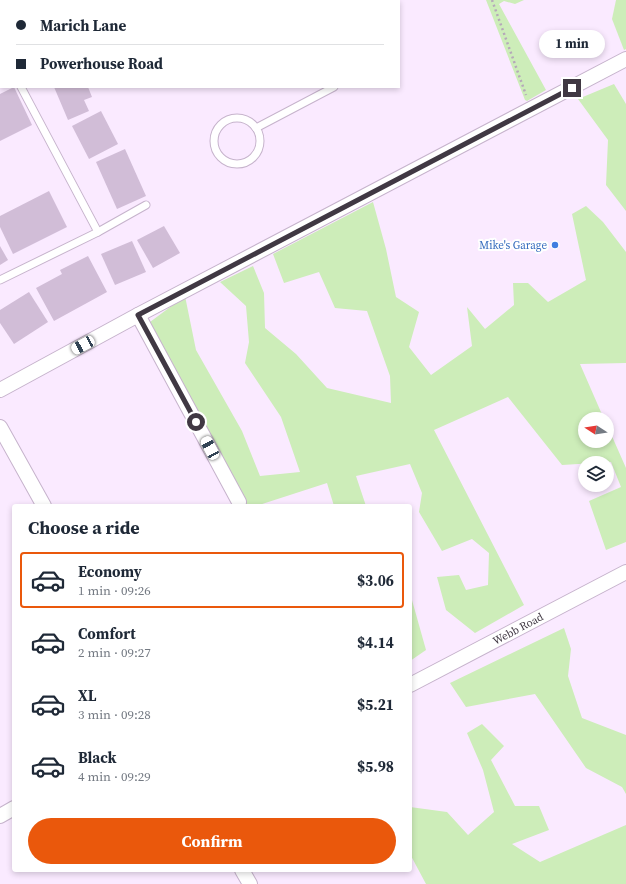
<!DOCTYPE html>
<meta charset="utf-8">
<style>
body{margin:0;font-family:"Source Serif 4",serif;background:#f6f6f7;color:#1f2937;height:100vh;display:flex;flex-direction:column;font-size:15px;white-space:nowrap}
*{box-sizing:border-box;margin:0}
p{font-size:13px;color:#747a83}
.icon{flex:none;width:22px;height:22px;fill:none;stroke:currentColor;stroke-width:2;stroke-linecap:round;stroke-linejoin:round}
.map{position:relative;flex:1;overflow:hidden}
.details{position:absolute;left:12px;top:504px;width:400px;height:368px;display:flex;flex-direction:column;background:#fff;border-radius:4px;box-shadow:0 2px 6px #0003}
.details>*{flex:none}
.guide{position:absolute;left:0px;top:0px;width:400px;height:88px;box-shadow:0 2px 6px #0003;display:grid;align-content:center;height:88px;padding:0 16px;background:#fff}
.needle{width:26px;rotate:282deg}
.buttons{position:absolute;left:578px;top:412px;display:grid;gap:8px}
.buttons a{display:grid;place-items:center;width:36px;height:36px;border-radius:50%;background:#fff;box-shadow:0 2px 6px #0003;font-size:20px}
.end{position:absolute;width:18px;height:18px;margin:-9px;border:5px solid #403843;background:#fff;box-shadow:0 0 0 2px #fff}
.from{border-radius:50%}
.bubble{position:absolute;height:28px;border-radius:14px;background:#fff;box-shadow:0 2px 6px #0003;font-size:13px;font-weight:700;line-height:28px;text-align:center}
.car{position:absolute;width:12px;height:24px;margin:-12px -6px;border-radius:5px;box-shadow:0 0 3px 1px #0007;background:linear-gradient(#fff 24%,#345 0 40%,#fff 0 76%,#345 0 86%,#fff 0)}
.guide b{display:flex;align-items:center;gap:14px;height:38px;font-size:15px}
.guide b+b{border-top:1px solid #e0e1e3}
.guide i{width:10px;height:10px;background:#1f2937}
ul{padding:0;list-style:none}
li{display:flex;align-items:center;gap:12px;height:56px;margin:0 8px 6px;padding:0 8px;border:2px solid transparent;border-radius:4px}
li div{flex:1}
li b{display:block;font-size:15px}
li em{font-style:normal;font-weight:700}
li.active{border-color:#ea580c}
li>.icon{width:36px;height:36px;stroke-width:1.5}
h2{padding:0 16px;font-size:18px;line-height:48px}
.button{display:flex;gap:8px;margin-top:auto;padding:8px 16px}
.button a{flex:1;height:46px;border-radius:24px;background:#ea580c;color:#fff;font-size:16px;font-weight:700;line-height:46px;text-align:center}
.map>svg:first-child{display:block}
.green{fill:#cdedb9}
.building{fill:#d1bdd7}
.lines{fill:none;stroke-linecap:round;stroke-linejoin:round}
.lane-casing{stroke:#c6b3cc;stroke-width:9}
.street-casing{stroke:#c6b3cc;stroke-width:16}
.path{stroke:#b5a8b9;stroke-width:2.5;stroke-dasharray:2 3;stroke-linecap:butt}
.lane{stroke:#fff;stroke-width:7}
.street{stroke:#fff;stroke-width:14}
.route{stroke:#403843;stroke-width:5}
.shop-dot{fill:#3f7fe0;stroke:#fff;stroke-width:1.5}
.labels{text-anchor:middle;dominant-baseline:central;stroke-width:4;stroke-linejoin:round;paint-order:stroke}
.shop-label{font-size:11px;fill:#366cbe;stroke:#fff;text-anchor:end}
.street-label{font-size:11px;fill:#403843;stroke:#fff}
</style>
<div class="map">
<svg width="626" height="884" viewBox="0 0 626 884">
<rect width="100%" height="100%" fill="#faeaff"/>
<g class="green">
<polygon points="486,0 524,0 515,4 504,1 499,4 546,90 527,101 525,100"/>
<polygon points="616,0 626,0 626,49 624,50 612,19"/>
<polygon points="614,84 626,104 626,211 606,185 608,140 578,99"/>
<polygon points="373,202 386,249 396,297 419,312 409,347 431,375 472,346 467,307 485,329 514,305 513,283 528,283 548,302 586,280 572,214 586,206 603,222 626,252 626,363 580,364 604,419 585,419 585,441 607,441 607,425 626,468 626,542 606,550 589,501 621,487 611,462 562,465 508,397 434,430 524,605 475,633 446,610 437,577 459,575 466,590 488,585 489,553 472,539 442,551 419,512 422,493 410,464 356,476 366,506 334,506 327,483 256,506 243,506 150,322 185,296 196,350 242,431 260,476 300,472 281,417 245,363 249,342 246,306 220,282 253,266 264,293 265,328 296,354 327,388 391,403 390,376 367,311 335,308 319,272 284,283 273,254"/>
<polygon points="410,593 426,650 410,661"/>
<polygon points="564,628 571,649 568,676 582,718 626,735 626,794 622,787 586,768 535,694 466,707 450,683"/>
<polygon points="482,724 504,746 491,760 515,806 539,806 549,830 512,844 540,862 626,825 626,884 426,884 410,854 410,807 447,812 468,835 494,812 483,770 467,733"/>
</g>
<g class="building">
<polygon points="14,87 32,125 0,141 0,94"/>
<polygon points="54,87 88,87 92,97 84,100 89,111 68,120"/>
<polygon points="101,111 118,144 89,159 72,126"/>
<polygon points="125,149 146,196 117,209 96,162"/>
<polygon points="49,191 67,227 13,254 0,227 0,216"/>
<polygon points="164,226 180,253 153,268 137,240"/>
<polygon points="132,241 146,272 115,285 101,254"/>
<polygon points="0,246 8,260 0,265"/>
<polygon points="88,256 107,292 54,321 36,288 62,274 60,270"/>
<polygon points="29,292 48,322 14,344 0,323 0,310"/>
</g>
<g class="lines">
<g class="lane-casing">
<g id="lane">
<polyline points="135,0 136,1"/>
<polyline points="351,0 353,1"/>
<polyline points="179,1 180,0"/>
<polyline points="0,61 1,61"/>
<polyline points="21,87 98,232"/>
<circle cx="237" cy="141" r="23"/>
<polyline points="256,128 334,87"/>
<polyline points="0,280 98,232 146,205"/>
</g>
</g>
<g class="street-casing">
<g id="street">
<polyline points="138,315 239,502"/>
<polyline points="0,390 138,315 626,59"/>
<polyline points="0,427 44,506"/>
<polyline points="410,685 626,572"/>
<polyline points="0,816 14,808"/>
<polyline points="242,870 250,884"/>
</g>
</g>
<polyline class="path" points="492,0 526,95"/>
<use href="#lane" class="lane"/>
<use href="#street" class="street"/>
</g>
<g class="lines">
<polyline class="route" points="196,422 138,315 572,88"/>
</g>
<circle class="shop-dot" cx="555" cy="245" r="4"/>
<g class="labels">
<g class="shop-label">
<text x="547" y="245">Mike's Garage</text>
</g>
<g class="street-label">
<text transform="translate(518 629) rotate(-28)">Webb Road</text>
</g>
</g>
</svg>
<div class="buttons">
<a><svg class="needle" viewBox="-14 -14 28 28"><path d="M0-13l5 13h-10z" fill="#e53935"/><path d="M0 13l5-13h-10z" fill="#747a83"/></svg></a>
<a><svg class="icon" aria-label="layers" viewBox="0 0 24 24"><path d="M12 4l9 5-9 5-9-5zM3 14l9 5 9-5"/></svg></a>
</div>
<i class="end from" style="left:196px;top:422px"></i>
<i class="end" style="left:572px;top:88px"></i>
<div class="bubble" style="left:539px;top:30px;width:66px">1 min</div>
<i class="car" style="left:83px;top:345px;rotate:242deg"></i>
<i class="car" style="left:210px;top:448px;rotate:332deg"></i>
<div class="guide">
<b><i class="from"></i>Marich Lane</b>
<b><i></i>Powerhouse Road</b>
</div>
<section class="details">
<h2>Choose a ride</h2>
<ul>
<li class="active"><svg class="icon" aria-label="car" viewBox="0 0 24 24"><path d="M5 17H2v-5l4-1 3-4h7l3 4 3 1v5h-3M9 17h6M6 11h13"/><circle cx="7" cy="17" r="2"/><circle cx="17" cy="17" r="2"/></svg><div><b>Economy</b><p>1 min · 09:26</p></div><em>$3.06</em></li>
<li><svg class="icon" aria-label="car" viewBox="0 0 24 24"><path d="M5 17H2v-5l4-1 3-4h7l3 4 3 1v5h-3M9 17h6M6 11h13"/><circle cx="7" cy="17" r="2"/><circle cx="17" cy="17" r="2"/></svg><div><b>Comfort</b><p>2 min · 09:27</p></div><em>$4.14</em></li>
<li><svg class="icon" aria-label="car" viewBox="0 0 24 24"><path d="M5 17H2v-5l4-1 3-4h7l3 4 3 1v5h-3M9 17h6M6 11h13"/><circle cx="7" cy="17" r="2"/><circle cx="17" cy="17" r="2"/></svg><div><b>XL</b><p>3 min · 09:28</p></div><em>$5.21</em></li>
<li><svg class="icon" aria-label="car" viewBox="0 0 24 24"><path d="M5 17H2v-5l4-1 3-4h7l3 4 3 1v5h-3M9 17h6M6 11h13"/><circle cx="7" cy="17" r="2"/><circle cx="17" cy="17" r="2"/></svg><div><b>Black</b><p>4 min · 09:29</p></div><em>$5.98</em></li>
</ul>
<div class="button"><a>Confirm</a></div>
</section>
</div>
